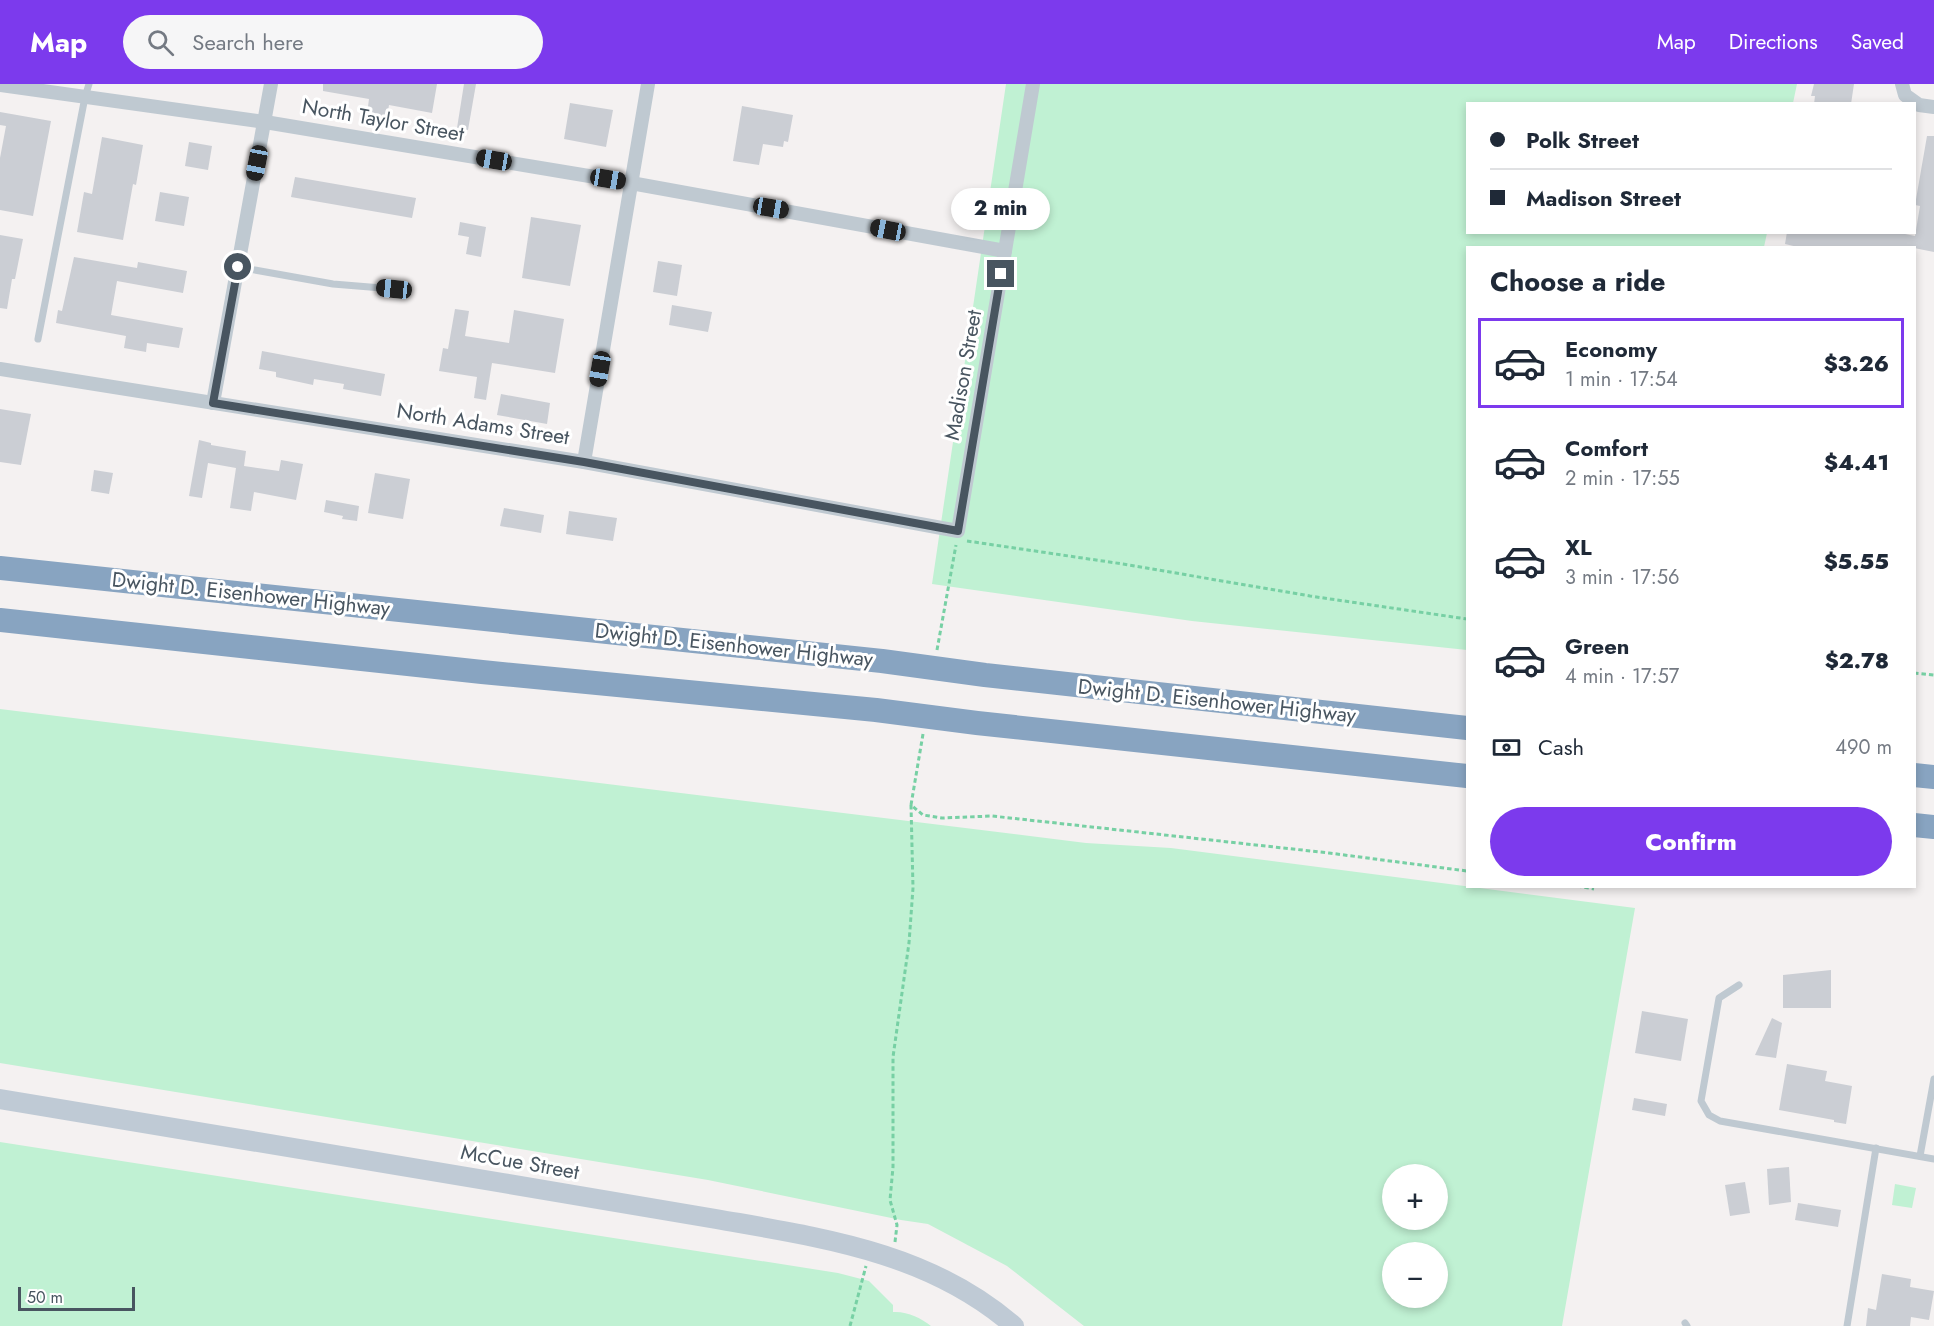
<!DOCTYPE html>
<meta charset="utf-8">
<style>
body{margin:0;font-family:Jost,sans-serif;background:#f6f6f7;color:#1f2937;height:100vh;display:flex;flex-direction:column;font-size:22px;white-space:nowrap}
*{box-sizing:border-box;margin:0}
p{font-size:20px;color:#747a83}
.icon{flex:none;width:33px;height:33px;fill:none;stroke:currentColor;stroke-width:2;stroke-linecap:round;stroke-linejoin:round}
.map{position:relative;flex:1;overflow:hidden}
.drawer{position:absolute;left:1466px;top:162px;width:450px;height:642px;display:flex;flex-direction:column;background:#fff;border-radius:0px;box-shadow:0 3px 9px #0003}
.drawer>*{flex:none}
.hud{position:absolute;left:1466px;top:18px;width:450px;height:132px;border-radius:0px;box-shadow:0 3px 9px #0003;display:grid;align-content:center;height:132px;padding:0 24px;background:#fff}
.fabs{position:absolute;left:1382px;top:1080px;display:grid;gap:12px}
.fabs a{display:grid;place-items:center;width:66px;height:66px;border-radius:50%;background:#fff;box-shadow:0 3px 9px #0003;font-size:30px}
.scale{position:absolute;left:18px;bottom:15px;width:117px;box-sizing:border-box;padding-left:6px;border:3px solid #485560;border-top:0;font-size:16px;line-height:21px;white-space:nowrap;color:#485560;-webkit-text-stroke:4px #fff;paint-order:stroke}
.end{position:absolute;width:27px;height:27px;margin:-14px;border:8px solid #485560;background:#fff;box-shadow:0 0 0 3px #fff}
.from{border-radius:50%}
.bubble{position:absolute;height:42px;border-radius:21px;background:#fff;box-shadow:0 3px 9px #0003;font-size:20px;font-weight:800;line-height:42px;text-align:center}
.car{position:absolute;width:18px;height:36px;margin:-18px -9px;border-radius:8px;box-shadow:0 0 4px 2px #0007;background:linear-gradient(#222 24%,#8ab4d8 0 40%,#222 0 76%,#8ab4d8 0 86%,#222 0)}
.hud b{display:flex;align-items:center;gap:21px;height:57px;font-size:22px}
.hud b+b{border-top:2px solid #e0e1e3}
.hud i{width:15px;height:15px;background:#1f2937}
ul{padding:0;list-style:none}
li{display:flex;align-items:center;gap:18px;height:90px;margin:0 12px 9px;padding:0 12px;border:3px solid transparent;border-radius:0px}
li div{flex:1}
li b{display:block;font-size:22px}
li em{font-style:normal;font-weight:800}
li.current{border-color:#7c3aed}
li>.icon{width:54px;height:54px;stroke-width:1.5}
h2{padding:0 24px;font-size:27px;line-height:72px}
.pay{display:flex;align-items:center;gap:15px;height:66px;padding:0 24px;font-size:22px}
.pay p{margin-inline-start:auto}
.button{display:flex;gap:12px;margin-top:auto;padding:12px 24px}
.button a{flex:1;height:69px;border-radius:36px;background:#7c3aed;color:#fff;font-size:24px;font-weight:800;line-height:69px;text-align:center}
header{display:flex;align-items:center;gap:36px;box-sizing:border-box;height:84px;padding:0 30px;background:#7c3aed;color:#fff}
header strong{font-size:28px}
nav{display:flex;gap:33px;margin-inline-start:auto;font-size:21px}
.search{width:420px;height:54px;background:#f6f6f7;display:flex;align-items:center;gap:15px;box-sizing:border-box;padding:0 21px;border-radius:33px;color:#747a83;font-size:22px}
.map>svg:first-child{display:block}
.green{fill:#c0f1d3;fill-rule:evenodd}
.building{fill:#cbced4}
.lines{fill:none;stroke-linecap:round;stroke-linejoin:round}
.path{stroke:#77d0a4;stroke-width:3;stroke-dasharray:4.5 3;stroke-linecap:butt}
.lane{stroke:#bfc9d1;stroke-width:7}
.street{stroke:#bfc9d1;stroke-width:14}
.secondary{stroke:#bfcad5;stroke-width:20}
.highway{stroke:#88a4c1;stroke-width:24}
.route{stroke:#485560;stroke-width:8}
.labels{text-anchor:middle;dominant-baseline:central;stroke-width:6;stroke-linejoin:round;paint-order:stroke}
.street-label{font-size:21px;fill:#485560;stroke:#fff}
</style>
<header>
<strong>Map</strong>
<div class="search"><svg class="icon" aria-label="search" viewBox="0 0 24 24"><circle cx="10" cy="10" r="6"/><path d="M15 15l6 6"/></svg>Search here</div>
<nav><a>Map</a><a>Directions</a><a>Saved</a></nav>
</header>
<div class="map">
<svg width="1934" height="1242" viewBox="0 0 1934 1242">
<rect width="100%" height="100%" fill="#f4f1f1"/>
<g class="green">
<polygon points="1006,0 1797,0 1793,19 1467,20 1467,148 1767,149 1764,163 1467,164 1467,566 1192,537 932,500"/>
<path d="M0 625 1086 759 1171 764 1635 824 1562 1242H1084L1007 1182 928 1140 901 1136 708 1096 0 979ZM1437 1090V1136H1392V1090ZM1437 1168V1214H1392V1168Z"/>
<path d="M0 1058 838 1189 869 1197 893 1221V1228C907 1227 921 1234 931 1242H0Z"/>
<polygon points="1895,1100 1916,1104 1912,1124 1892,1121"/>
</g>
<g class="building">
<polygon points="323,0 437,0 432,29 389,21 387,33 367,30 369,15 323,7"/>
<polygon points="464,0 476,0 468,46 457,44"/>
<polygon points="1814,0 1854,0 1851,20 1814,20 1815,12 1811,12"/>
<polygon points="570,19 613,26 606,63 564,55"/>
<polygon points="742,22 793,31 788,58 784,57 783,63 763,60 759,81 733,77"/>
<polygon points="0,28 51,37 33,132 0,126 0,74 6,42 0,41"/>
<polygon points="1927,52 1934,52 1934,168 1914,164 1802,164 1785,160 1787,148 1895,148 1915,152 1920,122 1915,121"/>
<polygon points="102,53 143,61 136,101 133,100 123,156 77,148 84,108 92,110"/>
<polygon points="189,58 212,62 208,86 185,82"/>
<polygon points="295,93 416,114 412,134 291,113"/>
<polygon points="160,108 189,113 184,142 155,137"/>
<polygon points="531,133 581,141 570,202 522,194"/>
<polygon points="460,138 486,143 481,173 466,170 469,153 458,151"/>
<polygon points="0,151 23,155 15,195 12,195 7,225 0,224"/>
<polygon points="74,173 137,184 138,178 187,187 183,209 117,197 111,231 183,244 179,264 147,259 146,268 124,264 126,252 56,239 58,226 62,227"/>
<polygon points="658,177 682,181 677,212 653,208"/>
<polygon points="672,221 712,228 708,248 669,241"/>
<polygon points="455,225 469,227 465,252 509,259 514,226 564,235 555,289 492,279 486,316 474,314 477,293 439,287 443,264 448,265"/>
<polygon points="262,267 385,290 381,312 343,305 344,300 314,295 313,301 276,293 276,288 259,285"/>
<polygon points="501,310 550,319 547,340 497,331"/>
<polygon points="0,325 31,330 21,381 0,378"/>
<polygon points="199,356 211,359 211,361 246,367 244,382 279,387 281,376 303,380 296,416 254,408 251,427 230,424 236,384 208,379 202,414 189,412"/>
<polygon points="94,386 113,389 109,410 91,407"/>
<polygon points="375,389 410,395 403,435 368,429"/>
<polygon points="326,416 359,422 357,437 342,435 343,432 324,428"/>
<polygon points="504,424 544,431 541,449 500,442"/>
<polygon points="569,427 617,434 613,457 566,450"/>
<polygon points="1831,886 1831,924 1783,924 1783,891"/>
<polygon points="1642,927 1688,935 1681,977 1635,969"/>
<polygon points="1772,934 1782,939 1776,974 1755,971"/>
<polygon points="1787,980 1827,987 1825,997 1852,1002 1846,1040 1834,1038 1834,1036 1779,1026"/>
<polygon points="1634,1014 1667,1020 1665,1032 1632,1026"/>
<polygon points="1789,1083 1791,1118 1769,1121 1767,1085"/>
<polygon points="1745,1098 1750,1129 1730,1132 1725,1101"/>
<polygon points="1798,1119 1841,1126 1838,1143 1795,1136"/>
<polygon points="1882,1190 1911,1195 1910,1203 1934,1207 1929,1236 1911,1233 1910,1242 1866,1242 1868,1224 1876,1226"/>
</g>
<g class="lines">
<g class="path">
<polyline points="967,457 1123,480 1310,512 1467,535"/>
<polyline points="937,566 956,461"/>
<polyline points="1914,589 1934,591"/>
<polyline points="923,650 911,721 923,731 942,734 992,732 1329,769 1467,787"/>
<polyline points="1577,802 1594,805"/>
<polyline points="895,1158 897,1141 890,1116 893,1083 893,973 909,859 913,804 911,721"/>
<polyline points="850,1242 866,1182"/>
</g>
<g class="lane">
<polyline points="238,183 333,200 394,205"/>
<polyline points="38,255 85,13 89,0"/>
<polyline points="1739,901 1719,914 1701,1017 1709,1031 1720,1037 1934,1075"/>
<polyline points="1920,1072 1934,995"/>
<polyline points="1685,1239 1687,1242"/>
<polyline points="1847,1242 1876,1064"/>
</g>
<g class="street">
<polyline points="1902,0 1905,11 1919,21 1934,23"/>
<polyline points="0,1 265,38 631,99 1005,167"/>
<polyline points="0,285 584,378 958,447 1033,0"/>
<polyline points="213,319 271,0"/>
<polyline points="584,378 648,0"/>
</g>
<path class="secondary" d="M0 1015C168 1043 336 1071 503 1099 574 1111 645 1123 716 1135 823 1154 929 1168 1014 1242"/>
<g class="highway">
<polyline points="0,484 882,577 985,591 1467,644"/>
<polyline points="0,536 482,588 876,626 977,639 1467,692"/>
<polyline points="1914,691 1934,693"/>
<polyline points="1914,741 1934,743"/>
</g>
</g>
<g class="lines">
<polyline class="route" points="238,183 213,319 584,378 958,447 1001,190"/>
</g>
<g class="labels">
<g class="street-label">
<text transform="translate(383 36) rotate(10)">North Taylor Street</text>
<text transform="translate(963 291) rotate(-80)">Madison Street</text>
<text transform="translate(483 340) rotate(9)">North Adams Street</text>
<text transform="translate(251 510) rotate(6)">Dwight D. Eisenhower Highway</text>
<text transform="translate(734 561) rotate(6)">Dwight D. Eisenhower Highway</text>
<text transform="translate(1217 617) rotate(6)">Dwight D. Eisenhower Highway</text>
<text transform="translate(520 1078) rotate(10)">McCue Street</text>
</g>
</g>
</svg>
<div class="fabs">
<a>+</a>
<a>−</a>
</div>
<div class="scale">50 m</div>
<i class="end from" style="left:238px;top:183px"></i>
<i class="end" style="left:1001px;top:190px"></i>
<div class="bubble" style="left:951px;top:104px;width:99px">2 min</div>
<i class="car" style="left:494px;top:76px;rotate:280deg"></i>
<i class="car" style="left:257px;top:79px;rotate:191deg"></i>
<i class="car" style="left:608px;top:95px;rotate:99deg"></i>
<i class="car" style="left:771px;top:124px;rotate:100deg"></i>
<i class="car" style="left:888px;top:146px;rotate:281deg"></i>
<i class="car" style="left:394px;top:205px;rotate:276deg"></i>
<i class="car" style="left:600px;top:285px;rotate:190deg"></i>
<div class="hud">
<b><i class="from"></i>Polk Street</b>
<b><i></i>Madison Street</b>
</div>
<section class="drawer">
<h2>Choose a ride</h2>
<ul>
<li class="current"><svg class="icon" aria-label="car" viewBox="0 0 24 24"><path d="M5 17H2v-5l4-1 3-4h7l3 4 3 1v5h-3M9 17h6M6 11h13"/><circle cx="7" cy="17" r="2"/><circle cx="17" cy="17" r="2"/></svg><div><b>Economy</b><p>1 min · 17:54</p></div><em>$3.26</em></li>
<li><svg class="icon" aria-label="car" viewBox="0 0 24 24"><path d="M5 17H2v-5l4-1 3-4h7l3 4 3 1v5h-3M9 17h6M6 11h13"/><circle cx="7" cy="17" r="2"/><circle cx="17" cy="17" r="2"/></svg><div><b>Comfort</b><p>2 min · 17:55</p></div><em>$4.41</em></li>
<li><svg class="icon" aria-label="car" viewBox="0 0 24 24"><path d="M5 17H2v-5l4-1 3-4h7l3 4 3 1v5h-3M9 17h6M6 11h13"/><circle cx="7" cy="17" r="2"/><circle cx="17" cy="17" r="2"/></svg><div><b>XL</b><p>3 min · 17:56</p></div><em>$5.55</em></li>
<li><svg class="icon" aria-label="car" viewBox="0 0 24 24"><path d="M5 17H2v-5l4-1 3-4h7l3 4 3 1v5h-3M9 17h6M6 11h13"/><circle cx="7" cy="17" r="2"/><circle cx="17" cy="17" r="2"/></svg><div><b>Green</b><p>4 min · 17:57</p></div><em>$2.78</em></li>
</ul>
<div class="pay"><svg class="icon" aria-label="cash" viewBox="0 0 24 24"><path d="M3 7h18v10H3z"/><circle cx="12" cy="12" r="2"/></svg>Cash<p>490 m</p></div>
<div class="button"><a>Confirm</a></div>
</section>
</div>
